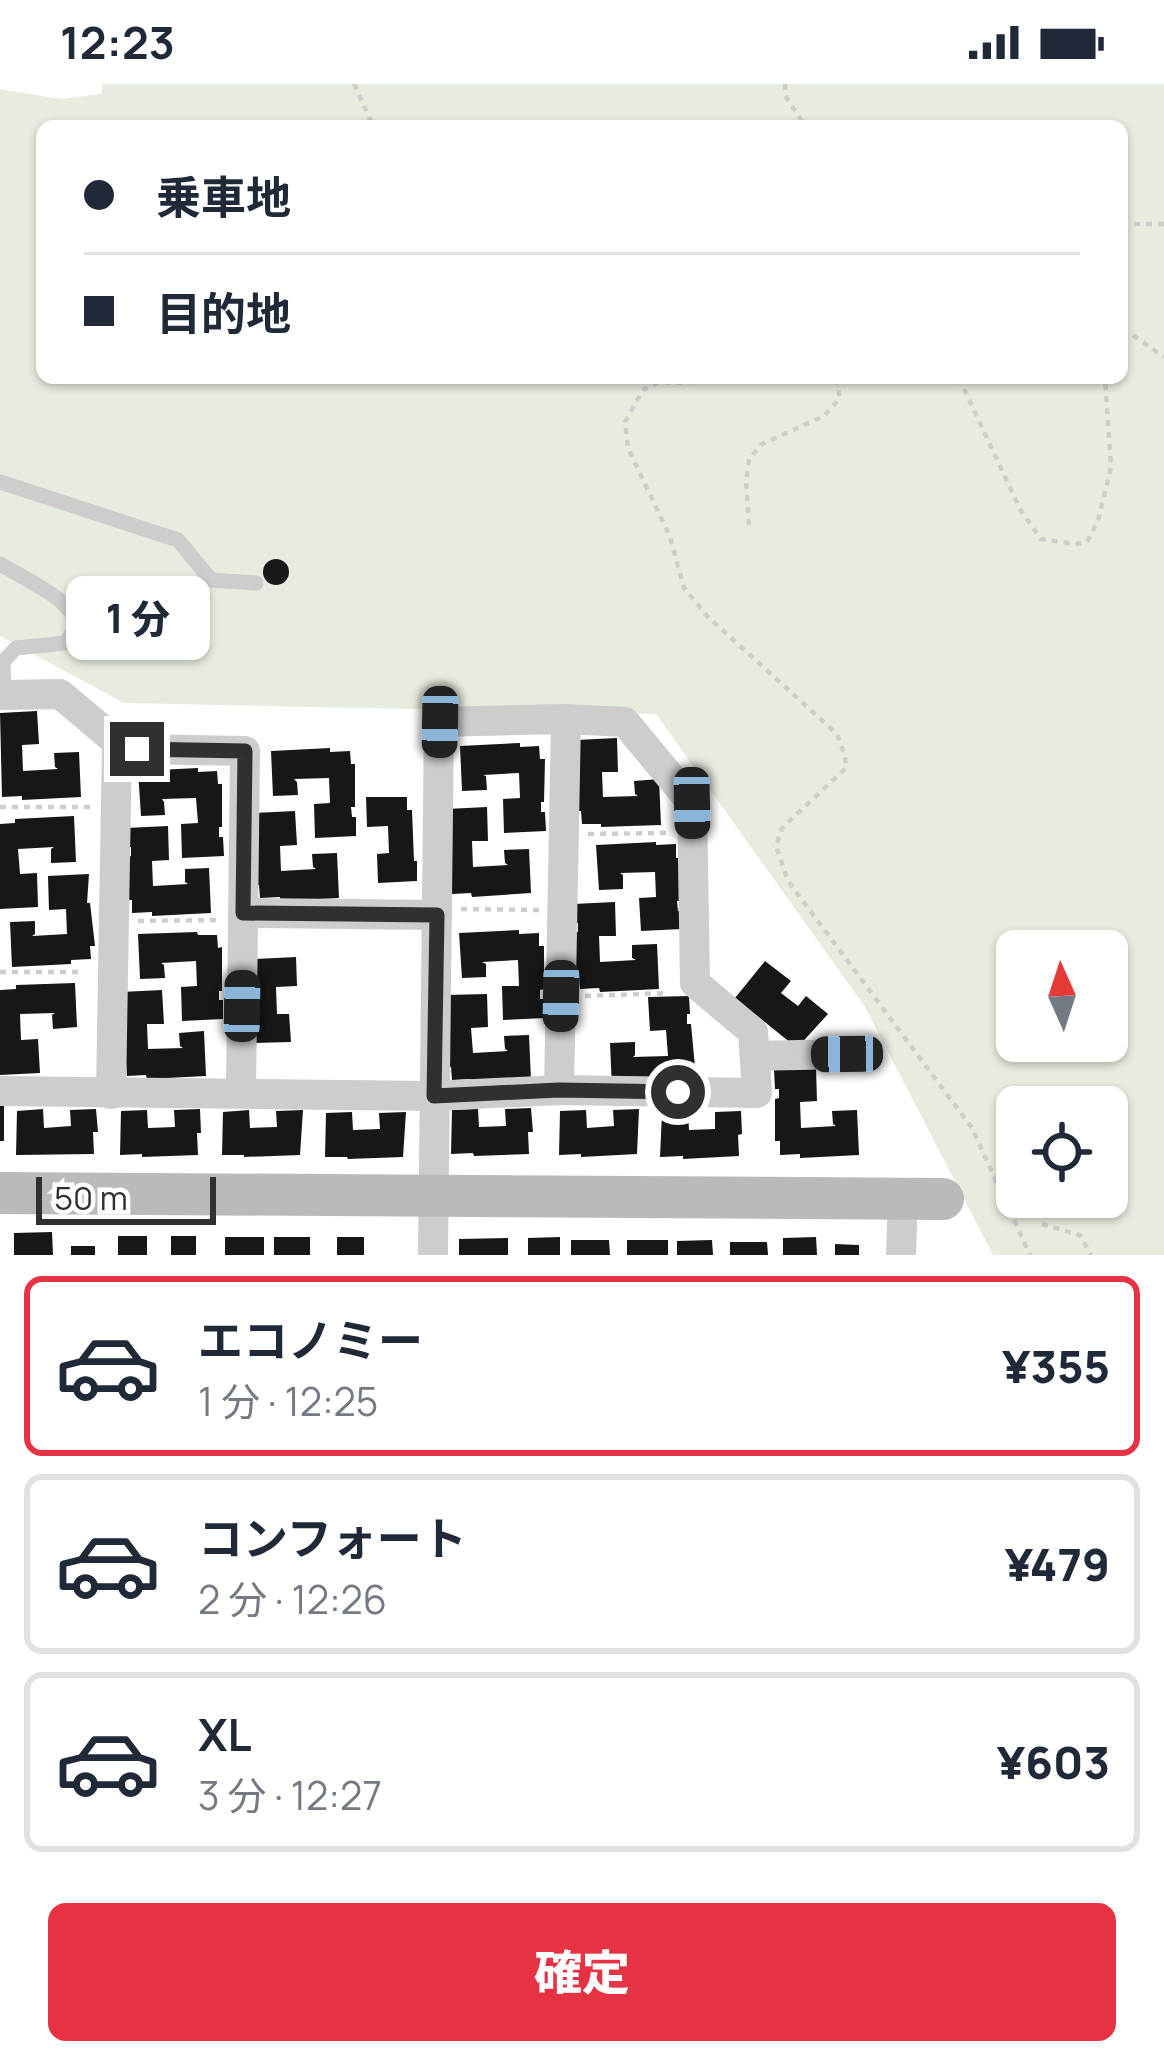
<!DOCTYPE html>
<html lang="ja">
<meta charset="utf-8">
<style>
body{margin:0;font-family:Manrope,"Noto Sans JP",sans-serif;background:#f2f2f3;color:#1f2937;height:100vh;display:flex;flex-direction:column;font-size:45px;white-space:nowrap}
*{box-sizing:border-box;margin:0}
p{font-size:39px;color:#747a83}
.icon{flex:none;width:66px;height:66px;fill:none;stroke:currentColor;stroke-width:2;stroke-linecap:round;stroke-linejoin:round}
.map{position:relative;height:1171px;overflow:hidden}
.details{display:flex;flex-direction:column;background:#fff;flex:1}
.details>*{flex:none}
.top-card{position:absolute;left:36px;top:36px;width:1092px;height:264px;border-radius:18px;box-shadow:0 3px 9px #0004;display:grid;align-content:center;height:264px;padding:0 48px;background:#fff}
.needle{width:78px;rotate:357deg}
.tools{position:absolute;left:996px;top:846px;display:grid;gap:24px}
.tools a{display:grid;place-items:center;width:132px;height:132px;border-radius:18px;background:#fff;box-shadow:0 3px 9px #0004;font-size:60px}
.scale{position:absolute;left:36px;bottom:30px;width:180px;box-sizing:border-box;padding-left:12px;border:6px solid #303030;border-top:0;font-size:33px;line-height:42px;white-space:nowrap;color:#303030;-webkit-text-stroke:9px #fff;paint-order:stroke}
.end{position:absolute;width:54px;height:54px;margin:-27px;border:15px solid #303030;background:#fff;box-shadow:0 0 0 6px #fff}
.from{border-radius:50%}
.bubble{position:absolute;height:84px;border-radius:18px;background:#fff;box-shadow:0 3px 9px #0004;font-size:39px;font-weight:800;line-height:84px;text-align:center}
.car{position:absolute;width:36px;height:72px;margin:-36px -18px;border-radius:15px;box-shadow:0 0 9px 3px #0007;background:linear-gradient(#222 24%,#8ab4d8 0 40%,#222 0 76%,#8ab4d8 0 86%,#222 0)}
.top-card b{display:flex;align-items:center;gap:42px;height:114px;font-size:45px}
.top-card b+b{border-top:3px solid #e0e1e3}
.top-card i{width:30px;height:30px;background:#1f2937}
ul{padding:21px 0 0;list-style:none}
li{display:flex;align-items:center;gap:36px;height:180px;margin:0 24px 18px;padding:0 24px;border:6px solid #e0e1e3;border-radius:18px}
li div{flex:1}
li b{display:block;font-size:45px}
li em{font-style:normal;font-weight:800}
li.active{border-color:#e63343}
li>.icon{width:108px;height:108px;stroke-width:1.5}
.button{display:flex;gap:24px;margin-top:auto;padding:24px 48px}
.button a{flex:1;height:138px;border-radius:18px;background:#e63343;color:#fff;font-size:48px;font-weight:800;line-height:138px;text-align:center}
.status{display:flex;justify-content:space-between;align-items:center;height:84px;padding:0 60px;background:#fff;direction:ltr}
.status svg{height:33px;fill:currentColor}
.map>svg:first-child{display:block}
.green{fill:#e6edde;fill-rule:evenodd}
.building{fill:#171717}
.lines{fill:none;stroke-linecap:round;stroke-linejoin:round}
.path{stroke:#cdcdcd;stroke-width:4.5;stroke-dasharray:6 6;stroke-linecap:butt}
.lane{stroke:#cdcdcd;stroke-width:15}
.street{stroke:#cdcdcd;stroke-width:30}
.secondary{stroke:#bababa;stroke-width:42}
.route{stroke:#303030;stroke-width:15}
</style>
<div class="status"><b>12:23</b><svg viewBox="0 0 49 12"><path d="M0 12V9h3v3zM5 12V6h3v6zM10 12V3h3v9zM15 12V0h3v12zM26 1h20v11H26zM47 4h2v5h-2z"/></svg></div>
<div class="map">
<svg width="1164" height="1171" viewBox="0 0 1164 1171">
<rect width="100%" height="100%" fill="#fff"/>
<path class="green" d="M103 0H1164V1171H993L865 923 656 630 124 619 0 552V5L61 15 101 10ZM42 42H1122V294H42ZM1017 867H1107V957H1017ZM1017 1023H1107V1113H1017Z"/>
<g class="building">
<circle cx="276" cy="488" r="13"/>
<polygon points="37,627 39,660 22,661 23,687 58,685 55,683 54,669 79,668 81,713 22,716 22,712 2,713 0,629"/>
<polygon points="617,654 618,688 602,688 603,713 638,712 635,710 634,697 659,695 661,741 601,743 601,740 582,740 581,727 577,727 577,684 580,684 576,656"/>
<polygon points="520,659 520,663 539,662 540,675 545,675 544,718 541,718 541,728 545,728 546,747 504,749 503,715 520,714 519,689 483,691 486,692 487,706 462,707 460,662"/>
<polygon points="330,664 330,668 350,667 351,680 355,680 355,723 351,723 352,733 356,733 356,752 315,754 314,720 330,719 329,694 294,695 297,698 298,711 273,712 271,667"/>
<polygon points="198,684 198,688 217,687 218,700 222,700 222,743 219,743 219,753 223,753 224,772 182,774 181,740 198,739 196,714 162,715 164,718 165,731 141,732 138,687"/>
<polygon points="366,713 407,713 407,726 412,726 414,777 417,777 417,797 378,799 377,770 389,769 388,742 367,743"/>
<polygon points="487,723 488,757 472,757 473,783 508,781 505,779 504,766 529,765 531,809 472,813 471,809 452,810 446,725"/>
<polygon points="295,727 297,761 280,762 281,787 316,785 313,783 312,770 337,769 339,814 280,817 280,813 260,814 259,801 255,801 254,729"/>
<polygon points="74,732 76,778 51,779 51,765 54,763 18,765 20,790 37,789 38,823 0,825 0,740 15,739 15,735"/>
<polygon points="168,742 169,776 152,777 153,802 188,800 185,798 185,785 209,784 211,829 152,832 152,828 132,829 132,816 127,816 127,773 131,772 131,763 127,763 126,744"/>
<polygon points="656,758 656,761 676,760 676,774 681,774 681,817 677,817 678,827 681,827 682,845 641,847 639,814 656,813 655,788 620,789 623,791 623,805 599,806 596,761"/>
<polygon points="89,790 87,819 90,819 95,862 90,862 91,875 71,876 71,880 12,883 10,838 35,837 35,850 32,852 67,850 66,825 49,826 48,792"/>
<polygon points="615,818 616,852 599,852 600,878 636,876 632,874 632,861 657,860 659,905 600,908 599,904 580,905 579,892 574,892 575,848 578,848 578,839 574,839 573,820"/>
<polygon points="519,846 519,850 539,849 539,862 544,862 544,905 540,906 540,915 544,915 545,934 503,936 502,902 519,902 518,876 482,878 486,880 486,893 462,894 459,849"/>
<polygon points="197,848 198,851 217,851 218,864 222,863 222,907 219,907 219,916 223,916 223,935 182,937 181,903 197,902 196,877 161,879 164,881 165,894 140,895 138,850"/>
<polygon points="296,873 297,902 276,903 277,930 289,930 291,958 251,959 255,875"/>
<polygon points="765,877 791,897 781,909 798,922 806,912 828,930 797,964 735,914"/>
<polygon points="75,899 77,943 53,945 52,931 55,929 20,930 21,956 38,955 40,989 0,991 0,906 16,905 16,901"/>
<polygon points="162,906 164,940 147,940 148,965 183,964 180,962 179,949 204,947 206,992 147,995 146,991 127,992 121,908"/>
<polygon points="487,910 488,943 471,944 473,969 508,967 505,965 504,952 529,951 531,996 472,999 471,995 452,996 451,983 446,983 446,911"/>
<polygon points="689,912 690,930 687,930 687,940 691,940 695,983 690,983 691,997 612,1004 610,959 635,958 635,971 633,973 668,972 666,946 650,947 648,913"/>
<polygon points="816,984 817,1017 800,1018 801,1044 836,1042 833,1040 832,1027 857,1026 859,1071 800,1074 800,1070 780,1071 780,1057 775,1057 775,1015 779,1014 779,1005 775,1005 774,986"/>
<rect x="0" y="1022" width="4" height="35"/>
<polygon points="531,1024 533,1048 528,1048 529,1070 474,1072 473,1069 451,1070 452,1026 478,1025 479,1043 506,1042 505,1025"/>
<polygon points="43,1025 44,1044 71,1042 70,1026 96,1025 98,1048 93,1048 94,1070 16,1071 17,1027"/>
<polygon points="200,1025 201,1049 197,1049 198,1071 142,1073 142,1070 120,1071 121,1027 147,1026 148,1044 175,1043 174,1026"/>
<polygon points="639,1025 637,1070 581,1073 581,1070 559,1071 560,1027 586,1026 587,1044 614,1042 613,1026"/>
<polygon points="249,1026 250,1044 277,1043 276,1027 303,1026 300,1071 244,1073 244,1071 222,1071 223,1028"/>
<polygon points="741,1027 742,1050 738,1051 739,1072 683,1075 683,1072 660,1073 662,1029 688,1028 689,1046 715,1045 715,1028"/>
<polygon points="352,1028 353,1046 380,1045 379,1029 406,1028 403,1073 348,1075 347,1073 325,1073 326,1029"/>
<polygon points="52,1148 53,1171 14,1171 14,1149"/>
<rect x="118" y="1152" width="29" height="19"/>
<rect x="171" y="1152" width="25" height="19"/>
<rect x="225" y="1153" width="39" height="18"/>
<rect x="274" y="1153" width="36" height="18"/>
<rect x="337" y="1153" width="27" height="18"/>
<polygon points="560,1153 560,1171 528,1171 528,1154"/>
<polygon points="816,1153 817,1171 783,1171 783,1154"/>
<polygon points="508,1154 508,1171 459,1171 459,1155"/>
<polygon points="571,1156 609,1156 610,1171 571,1171"/>
<rect x="627" y="1156" width="41" height="15"/>
<polygon points="712,1156 713,1171 677,1171 677,1157"/>
<polygon points="730,1158 767,1158 768,1171 730,1171"/>
<polygon points="835,1160 859,1161 859,1171 835,1171"/>
<rect x="71" y="1162" width="24" height="9"/>
</g>
<g class="lines">
<g class="path">
<polyline points="354,0 373,42"/>
<polyline points="785,0 785,11 805,42"/>
<polyline points="1122,140 1164,140"/>
<polyline points="1122,251 1130,249 1164,273"/>
<polyline points="718,294 683,299 659,298 643,306 625,338 628,364 670,453 684,504 707,532 837,650 845,672 846,684 782,744 776,762 788,797 972,1044 1030,1171"/>
<polyline points="959,294 1020,425 1041,455 1075,460 1087,458 1098,437 1111,383 1105,294"/>
<polyline points="749,441 746,397 749,375 762,360 824,332 840,314 836,294"/>
<polyline points="0,723 90,723"/>
<polyline points="588,750 666,749"/>
<polyline points="461,825 539,826"/>
<polyline points="138,837 216,836"/>
<polyline points="0,888 84,888"/>
<polyline points="585,912 669,909"/>
<polyline points="1042,1140 1080,1151 1091,1171"/>
</g>
<g class="lane">
<polyline points="0,398 178,456 211,496 256,499"/>
<path d="M0 480C18 491 65 513 73 532 77 543 71 552 65 559L16 564 3 578 4 611"/>
</g>
<g class="street">
<polyline points="0,611 60,610 117,658 137,665 245,667 241,1009"/>
<polyline points="243,829 437,831"/>
<polyline points="755,972 847,970"/>
<polyline points="559,1006 566,635"/>
<polyline points="0,1007 434,1012 559,1006 757,1009 753,948 695,899 692,719 625,638 566,635 439,638 433,1171"/>
<polyline points="111,1010 117,658"/>
<polyline points="901,1171 903,1114"/>
</g>
<polyline class="secondary" points="0,1109 943,1115"/>
</g>
<g class="lines">
<polyline class="route" points="137,665 245,667 243,829 437,831 434,1012 559,1006 678,1008"/>
</g>
</svg>
<div class="tools">
<a><svg class="needle" viewBox="-14 -14 28 28"><path d="M0-13l5 13h-10z" fill="#e53935"/><path d="M0 13l5-13h-10z" fill="#747a83"/></svg></a>
<a><svg class="icon" aria-label="locate" viewBox="0 0 24 24"><circle cx="12" cy="12" r="6"/><path d="M12 2v4M12 18v4M2 12h4M18 12h4"/></svg></a>
</div>
<div class="scale">50 m</div>
<i class="end from" style="left:678px;top:1008px"></i>
<i class="end" style="left:137px;top:665px"></i>
<div class="bubble" style="left:66px;top:492px;width:144px">1 分</div>
<i class="car" style="left:440px;top:638px;rotate:181deg"></i>
<i class="car" style="left:692px;top:719px;rotate:179deg"></i>
<i class="car" style="left:561px;top:912px;rotate:181deg"></i>
<i class="car" style="left:242px;top:922px;rotate:1deg"></i>
<i class="car" style="left:847px;top:970px;rotate:269deg"></i>
<div class="top-card">
<b><i class="from"></i>乗車地</b>
<b><i></i>目的地</b>
</div>
</div>
<section class="details">
<ul>
<li class="active"><svg class="icon" aria-label="car" viewBox="0 0 24 24"><path d="M5 17H2v-5l4-1 3-4h7l3 4 3 1v5h-3M9 17h6M6 11h13"/><circle cx="7" cy="17" r="2"/><circle cx="17" cy="17" r="2"/></svg><div><b>エコノミー</b><p>1 分 · 12:25</p></div><em>¥355</em></li>
<li><svg class="icon" aria-label="car" viewBox="0 0 24 24"><path d="M5 17H2v-5l4-1 3-4h7l3 4 3 1v5h-3M9 17h6M6 11h13"/><circle cx="7" cy="17" r="2"/><circle cx="17" cy="17" r="2"/></svg><div><b>コンフォート</b><p>2 分 · 12:26</p></div><em>¥479</em></li>
<li><svg class="icon" aria-label="car" viewBox="0 0 24 24"><path d="M5 17H2v-5l4-1 3-4h7l3 4 3 1v5h-3M9 17h6M6 11h13"/><circle cx="7" cy="17" r="2"/><circle cx="17" cy="17" r="2"/></svg><div><b>XL</b><p>3 分 · 12:27</p></div><em>¥603</em></li>
</ul>
<div class="button"><a>確定</a></div>
</section>
